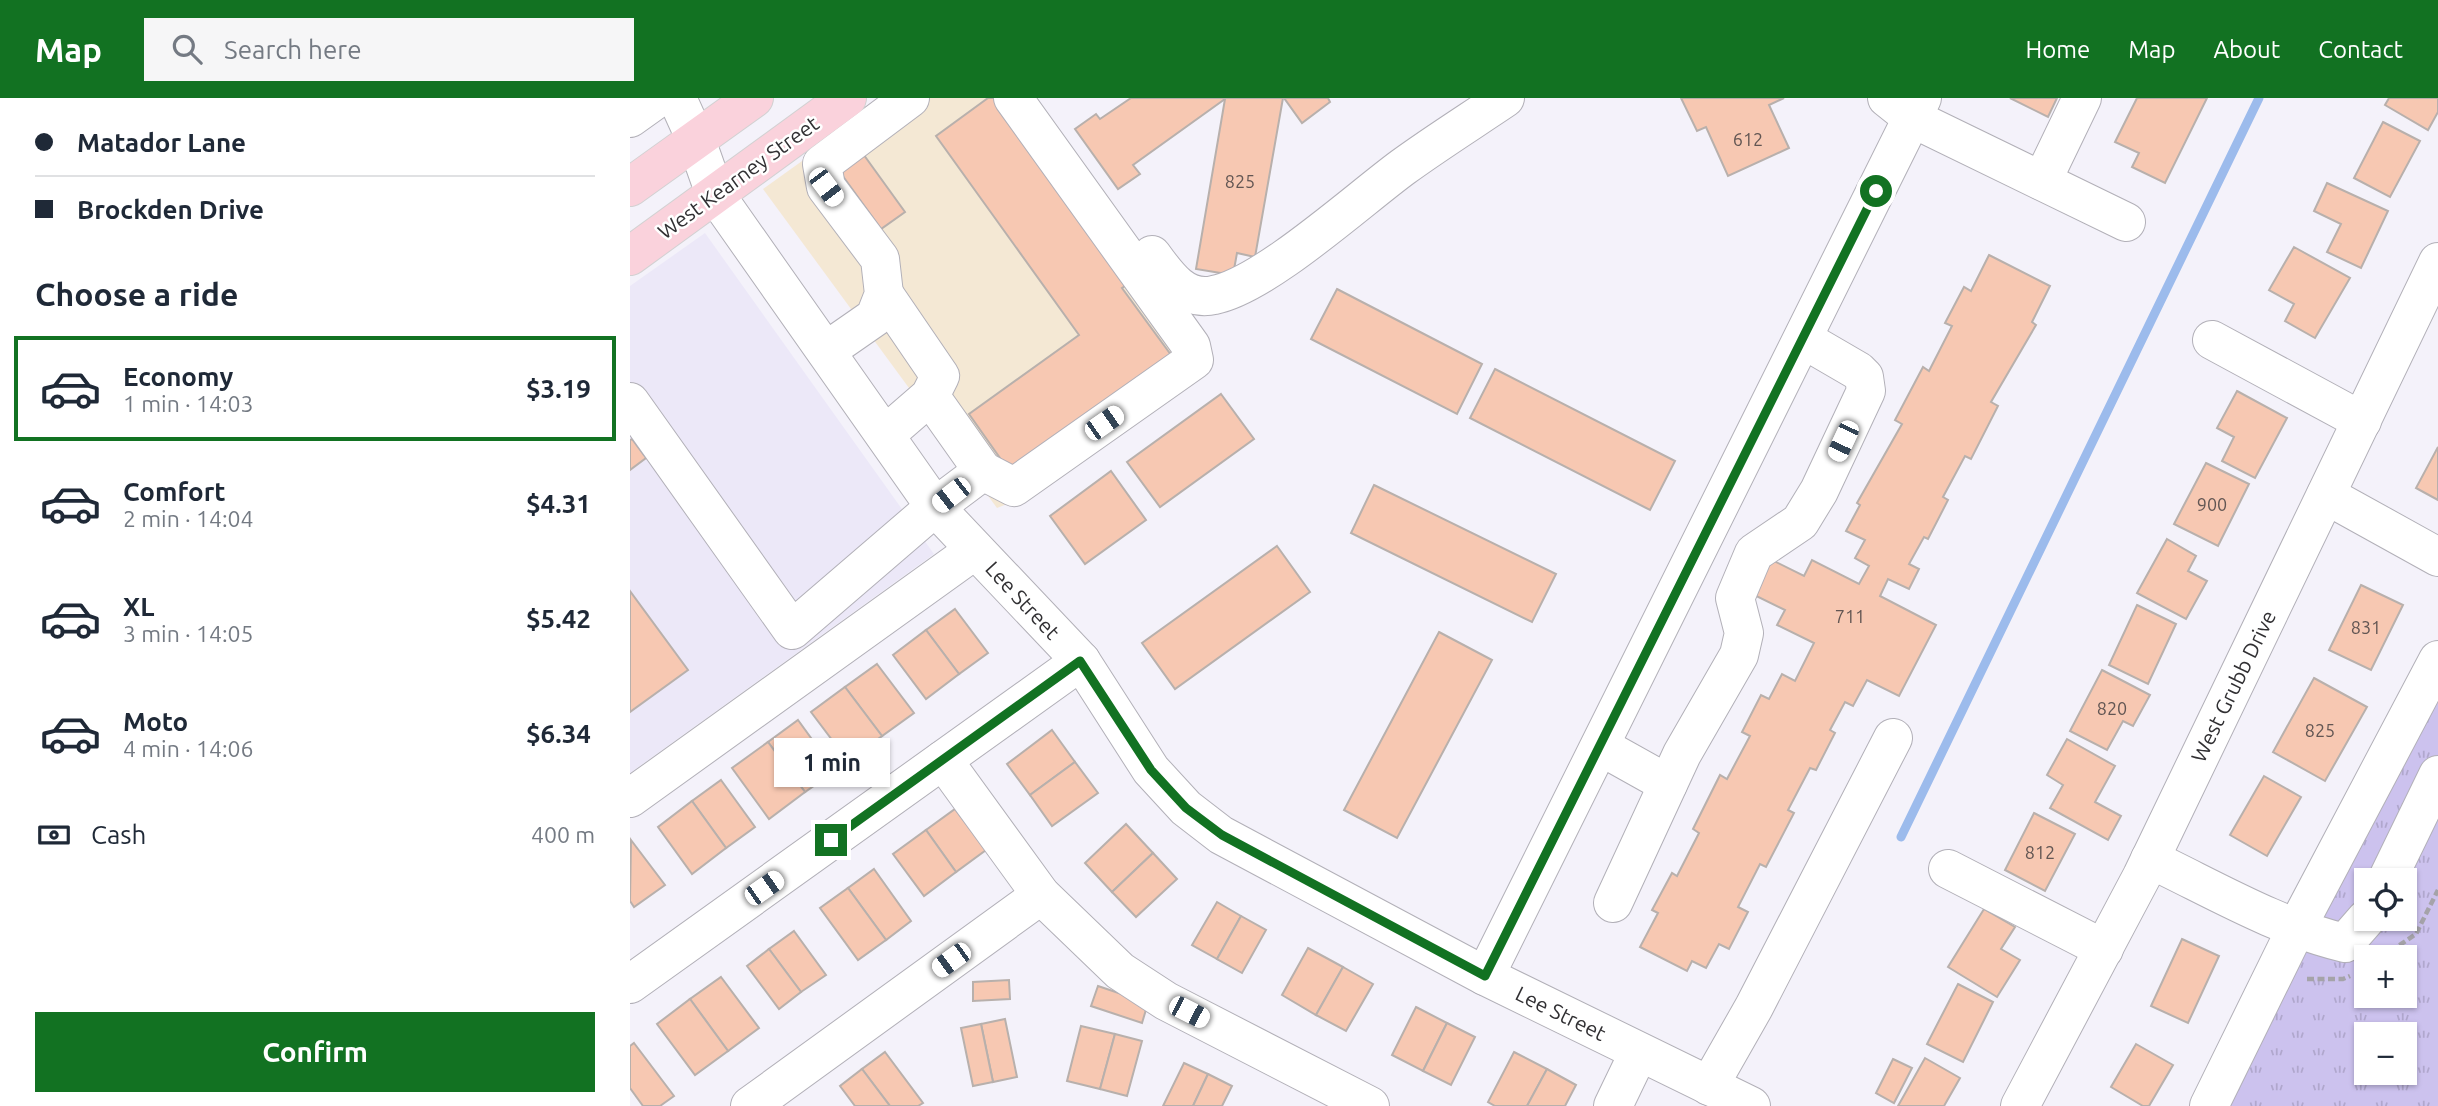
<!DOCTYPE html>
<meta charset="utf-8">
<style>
body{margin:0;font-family:Ubuntu,sans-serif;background:#f6f6f7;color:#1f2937;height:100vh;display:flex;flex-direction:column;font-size:26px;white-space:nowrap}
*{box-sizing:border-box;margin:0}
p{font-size:23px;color:#747a83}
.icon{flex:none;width:38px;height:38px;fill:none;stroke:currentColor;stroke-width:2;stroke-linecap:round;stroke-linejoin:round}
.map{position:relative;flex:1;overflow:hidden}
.sheet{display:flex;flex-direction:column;background:#fff;width:630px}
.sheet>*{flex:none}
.banner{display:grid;align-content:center;height:154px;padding:0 35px;background:#fff}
.controls{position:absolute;left:1724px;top:770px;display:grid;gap:14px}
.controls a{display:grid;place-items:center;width:63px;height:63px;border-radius:0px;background:#fff;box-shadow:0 2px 5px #0004;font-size:35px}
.end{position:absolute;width:32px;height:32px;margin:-16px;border:9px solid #127222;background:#fff;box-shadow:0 0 0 4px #fff}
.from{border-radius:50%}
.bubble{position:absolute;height:49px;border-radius:0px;background:#fff;box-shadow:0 2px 5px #0004;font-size:23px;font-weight:700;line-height:49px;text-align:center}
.car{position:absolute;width:21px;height:42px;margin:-21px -10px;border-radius:9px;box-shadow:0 0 5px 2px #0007;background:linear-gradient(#fff 24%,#345 0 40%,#fff 0 76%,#345 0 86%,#fff 0)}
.banner b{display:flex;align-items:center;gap:24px;height:66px;font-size:26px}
.banner b+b{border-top:2px solid #e0e1e3}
.banner i{width:18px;height:18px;background:#1f2937}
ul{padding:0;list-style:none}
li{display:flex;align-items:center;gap:21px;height:105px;margin:0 14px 10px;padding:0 21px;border:4px solid transparent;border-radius:0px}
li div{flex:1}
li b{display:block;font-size:26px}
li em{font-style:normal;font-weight:700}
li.current{border-color:#127222}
li>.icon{width:63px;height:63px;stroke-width:1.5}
h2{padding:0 35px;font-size:32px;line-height:84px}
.pay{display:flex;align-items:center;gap:18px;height:77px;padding:0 35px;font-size:26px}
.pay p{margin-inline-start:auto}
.primary-button{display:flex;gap:14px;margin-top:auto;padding:14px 35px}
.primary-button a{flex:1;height:80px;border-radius:0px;background:#127222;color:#fff;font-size:28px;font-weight:700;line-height:80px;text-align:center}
header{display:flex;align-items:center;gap:42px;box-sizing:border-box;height:98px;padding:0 35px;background:#127222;color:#fff}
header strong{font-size:33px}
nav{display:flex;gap:38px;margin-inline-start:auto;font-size:24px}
.search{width:490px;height:63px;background:#f6f6f7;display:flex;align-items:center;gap:18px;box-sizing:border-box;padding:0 24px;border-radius:0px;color:#747a83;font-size:26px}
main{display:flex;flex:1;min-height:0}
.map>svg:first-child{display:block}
.commercial{fill:#f4e8d4}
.built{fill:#ece8f8}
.park{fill:url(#park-tufts);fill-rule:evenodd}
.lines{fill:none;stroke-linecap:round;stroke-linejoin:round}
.stream{stroke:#9cbbec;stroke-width:9}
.building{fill:#f7c8b2;stroke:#b8b0ac;stroke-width:2}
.minor-casing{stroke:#b2b0b8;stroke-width:40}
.major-casing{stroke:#d2d1d2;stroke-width:40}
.path{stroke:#a5a3a9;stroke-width:4.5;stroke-dasharray:7 3.5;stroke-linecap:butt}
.minor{stroke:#fff;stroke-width:38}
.major{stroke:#fad2dc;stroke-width:38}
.route{stroke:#127222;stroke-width:9}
.labels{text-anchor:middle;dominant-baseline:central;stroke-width:5;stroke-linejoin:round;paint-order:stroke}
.number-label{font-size:18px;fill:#625653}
.street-label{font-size:21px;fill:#313033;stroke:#fff}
</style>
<header>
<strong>Map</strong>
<div class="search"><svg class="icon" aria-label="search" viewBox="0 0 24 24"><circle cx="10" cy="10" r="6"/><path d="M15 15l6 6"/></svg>Search here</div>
<nav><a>Home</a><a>Map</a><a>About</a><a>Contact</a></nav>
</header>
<main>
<section class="sheet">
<div class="banner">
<b><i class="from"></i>Matador Lane</b>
<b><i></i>Brockden Drive</b>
</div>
<h2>Choose a ride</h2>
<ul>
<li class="current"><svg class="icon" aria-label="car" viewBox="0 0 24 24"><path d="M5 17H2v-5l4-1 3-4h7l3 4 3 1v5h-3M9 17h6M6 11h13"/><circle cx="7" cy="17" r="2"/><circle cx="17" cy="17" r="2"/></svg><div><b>Economy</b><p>1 min · 14:03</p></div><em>$3.19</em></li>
<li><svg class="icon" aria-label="car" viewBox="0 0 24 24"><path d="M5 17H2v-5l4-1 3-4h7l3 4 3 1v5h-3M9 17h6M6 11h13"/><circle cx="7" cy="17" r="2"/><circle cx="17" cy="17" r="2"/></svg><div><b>Comfort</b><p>2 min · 14:04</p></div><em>$4.31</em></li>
<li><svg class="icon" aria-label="car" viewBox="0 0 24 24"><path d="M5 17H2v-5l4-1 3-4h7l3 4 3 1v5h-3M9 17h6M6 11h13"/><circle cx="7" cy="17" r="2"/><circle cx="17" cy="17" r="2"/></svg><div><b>XL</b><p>3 min · 14:05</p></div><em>$5.42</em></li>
<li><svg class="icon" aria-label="car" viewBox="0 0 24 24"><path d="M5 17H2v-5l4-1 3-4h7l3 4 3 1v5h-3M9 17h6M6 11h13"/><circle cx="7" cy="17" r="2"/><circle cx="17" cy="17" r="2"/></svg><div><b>Moto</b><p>4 min · 14:06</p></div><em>$6.34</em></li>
</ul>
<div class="pay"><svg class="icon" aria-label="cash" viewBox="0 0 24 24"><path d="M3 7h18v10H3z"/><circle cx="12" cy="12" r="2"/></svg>Cash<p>400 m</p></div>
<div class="primary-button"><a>Confirm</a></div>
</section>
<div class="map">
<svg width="1808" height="1008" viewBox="0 0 1808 1008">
<defs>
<pattern id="park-tufts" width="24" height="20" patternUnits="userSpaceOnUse" patternTransform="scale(1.75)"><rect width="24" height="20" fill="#ccc2ee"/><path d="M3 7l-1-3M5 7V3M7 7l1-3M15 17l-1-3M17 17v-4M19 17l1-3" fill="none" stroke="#b0a7cd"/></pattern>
</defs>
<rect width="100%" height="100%" fill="#f4f2fa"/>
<polygon class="commercial" points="260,0 395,0 582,259 377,406 367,410 133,91"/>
<polygon class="built" points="75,135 304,456 0,675 0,188"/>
<path class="park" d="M1808 581V1008H1591ZM1736 782H1774V821H1736ZM1736 859H1774V898H1736ZM1736 936H1774V975H1736Z"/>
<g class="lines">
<polyline class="stream" points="1271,739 1629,0"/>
</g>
<g class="building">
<polygon points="358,0 373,0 504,182 492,190 544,261 382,377 339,316 449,237 306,38"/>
<polygon points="501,0 653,0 625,159 607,155 603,177 566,171 595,1 503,67 510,76 488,91 445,31 466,16 470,21"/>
<polygon points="654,0 698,0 700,4 672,25"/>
<polygon points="1051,0 1154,0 1139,7 1159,50 1098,78 1076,29 1067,33"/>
<polygon points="1380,0 1427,0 1418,19"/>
<polygon points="1507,0 1577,0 1535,85 1502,69 1509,55 1485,44"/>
<polygon points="1759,0 1808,0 1808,14 1798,32 1755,7"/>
<polygon points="1753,24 1790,43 1760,99 1724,80"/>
<polygon points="231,53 275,114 251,131 207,70"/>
<polygon points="1697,85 1758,113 1731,170 1697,154 1711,126 1684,113"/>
<polygon points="1664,149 1720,180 1685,240 1655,223 1664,206 1639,192"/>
<polygon points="1359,157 1420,188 1402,224 1406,227 1361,304 1368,308 1341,361 1335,358 1313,399 1318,402 1298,441 1294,439 1279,466 1289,471 1279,491 1258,481 1250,498 1306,527 1269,598 1237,582 1223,608 1215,604 1200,632 1205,635 1186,672 1180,670 1158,712 1164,715 1136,769 1130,766 1108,809 1118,814 1099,851 1089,846 1076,870 1062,863 1057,873 1010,849 1028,815 1022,812 1042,775 1047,778 1069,735 1063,731 1090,677 1097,681 1120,638 1112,634 1131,597 1139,601 1152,576 1165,583 1184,545 1147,527 1155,512 1112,491 1130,456 1174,478 1182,462 1229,486 1239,468 1225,460 1235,442 1216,433 1230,407 1227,405 1272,326 1265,322 1293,269 1299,273 1322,228 1315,225 1334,189 1341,193"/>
<polygon points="707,191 852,266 827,316 681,241"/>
<polygon points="865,271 1045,363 1020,412 840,320"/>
<polygon points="1607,293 1657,320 1625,380 1592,363 1604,339 1587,330"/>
<polygon points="591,296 624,341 530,409 497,364"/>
<polygon points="2,341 16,360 0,372 0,342"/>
<polygon points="1808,349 1808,402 1786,390"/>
<polygon points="1576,365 1619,386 1588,448 1544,426"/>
<polygon points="481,373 516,422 455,466 420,418"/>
<polygon points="744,387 926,476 902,524 721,435"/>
<polygon points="1537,441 1566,458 1558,473 1577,483 1556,521 1507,495"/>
<polygon points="647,448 680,494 545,591 512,545"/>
<polygon points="1731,487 1773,507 1741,572 1699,552"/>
<polygon points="0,493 58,572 0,614"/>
<polygon points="1507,507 1546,526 1518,586 1479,567"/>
<polygon points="325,511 358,555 329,576 296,532"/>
<polygon points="296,532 329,576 296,601 263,557"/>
<polygon points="809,534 862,562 767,740 714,712"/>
<polygon points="247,566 284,615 252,638 215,589"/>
<polygon points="1472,572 1520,597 1503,628 1493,623 1477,652 1440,633"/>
<polygon points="1684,580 1737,609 1695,683 1643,654"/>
<polygon points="215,589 252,638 218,663 181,614"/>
<polygon points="168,622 205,673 175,694 138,644"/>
<polygon points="422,632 445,664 400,697 377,666"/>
<polygon points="1437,641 1485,668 1465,704 1491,718 1478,742 1420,710 1433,687 1417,677"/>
<polygon points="138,644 175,694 139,721 102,670"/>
<polygon points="445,664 468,695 422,728 400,697"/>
<polygon points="1634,678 1671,699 1637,758 1600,737"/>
<polygon points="91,682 125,729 96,750 62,703"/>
<polygon points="62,703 96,750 62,776 28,729"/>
<polygon points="325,711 356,752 326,774 296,732"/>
<polygon points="1404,715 1445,736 1415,793 1375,772"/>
<polygon points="496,726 523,755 482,794 455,765"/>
<polygon points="296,732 326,774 294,798 263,756"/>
<polygon points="1,742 35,787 4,809 0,803"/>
<polygon points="523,755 547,781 506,819 482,794"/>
<polygon points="244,771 281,823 256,842 218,790"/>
<polygon points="218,790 256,842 228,862 190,810"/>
<polygon points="587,804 611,818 587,861 562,847"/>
<polygon points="1354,811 1385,829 1371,851 1390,862 1367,899 1318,869"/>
<polygon points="611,818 636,832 612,875 587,861"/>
<polygon points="164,833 196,877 171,894 139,851"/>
<polygon points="1552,841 1589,858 1558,925 1521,908"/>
<polygon points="678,850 713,869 686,917 652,897"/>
<polygon points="139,851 171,894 149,911 117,868"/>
<polygon points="713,869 743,886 716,933 686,917"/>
<polygon points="91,879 129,930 98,953 60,901"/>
<polygon points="379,882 380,901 343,903 343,884"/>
<polygon points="1328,886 1363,904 1333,964 1297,946"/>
<polygon points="468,888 518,905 512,925 461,908"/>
<polygon points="60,901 98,953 65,977 27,926"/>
<polygon points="786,909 817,925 793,973 762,957"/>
<polygon points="375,921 387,979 363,984 351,926"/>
<polygon points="817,925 845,939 821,987 793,973"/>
<polygon points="351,926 363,984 343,988 331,930"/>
<polygon points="451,928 485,936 470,991 437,983"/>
<polygon points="485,936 512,943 497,998 470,991"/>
<polygon points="4,945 44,998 30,1008 13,1008 0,990 0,948"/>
<polygon points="1506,946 1543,967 1519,1008 1513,1008 1481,989"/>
<polygon points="255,954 293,1005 288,1008 260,1008 232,971"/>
<polygon points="884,954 917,971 897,1008 865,1008 858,1004"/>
<polygon points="1295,960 1330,980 1314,1008 1268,1008"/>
<polygon points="1263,961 1282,970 1264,1005 1246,995"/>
<polygon points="554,965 578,976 563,1008 533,1008"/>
<polygon points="232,971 260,1008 225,1008 210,988"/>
<polygon points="917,971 946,987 935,1008 897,1008"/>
<polygon points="578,976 602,988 592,1008 563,1008"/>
</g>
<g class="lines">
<g class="minor-casing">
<g id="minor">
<polyline points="47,0 66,42 85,96 305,409 451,563 521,672 556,710 591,737 855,878 1121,1008"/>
<polyline points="1257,0 1282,20 1496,124"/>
<polyline points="0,20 28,0"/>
<polyline points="1412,83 1452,0"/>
<path d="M522 157C537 178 555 204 584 197 635 187 728 102 773 69 806 45 841 23 875 0"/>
<polyline points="254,196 310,278 300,298 255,337"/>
<polyline points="1582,242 1732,323"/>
<polyline points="196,253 245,219 254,196 250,161 196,89 192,66 280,0"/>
<polyline points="300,298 353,373"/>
<polyline points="0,304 162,532 305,409 353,373 384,389 564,262 561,248 383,0"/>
<polyline points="1696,397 1808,459"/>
<polyline points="970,648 1038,686"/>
<polyline points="313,662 411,797 490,873 536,903 740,1008"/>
<polyline points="0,700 345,452"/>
<path d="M1520 761C1583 791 1647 829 1715 845L1736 821"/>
<polyline points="1318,771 1474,851"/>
<polyline points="1757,782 1808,677"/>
<polyline points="983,805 1052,656 1109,557 1114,535 1105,500 1124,455 1170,424 1189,393 1236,293 1234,279 1228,273 1173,241"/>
<polyline points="855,878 1292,0"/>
<polyline points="0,886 451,563"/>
<polyline points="1079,988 1124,909 1263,640"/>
<polyline points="120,1008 411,797"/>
<polyline points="983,1008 1009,954"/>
<polyline points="1390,1008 1512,778 1808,164"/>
<polyline points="1579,1008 1666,831 1808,562"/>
</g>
</g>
<g class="major-casing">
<g id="major">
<polyline points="0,89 124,0"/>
<polyline points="0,158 217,0"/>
</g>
</g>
<g class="path">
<polyline points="1752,859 1786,836 1808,792"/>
<polyline points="1677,881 1713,881 1720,878"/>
</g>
<use href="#minor" class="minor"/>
<use href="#major" class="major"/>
</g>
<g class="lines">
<polyline class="route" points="201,742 450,563 521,672 556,710 592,737 855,878 1246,93"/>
</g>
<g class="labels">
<g class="number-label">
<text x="1118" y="41">612</text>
<text x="610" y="83">825</text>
<text x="1582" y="406">900</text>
<text x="1220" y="518">711</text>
<text x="1736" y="529">831</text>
<text x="1482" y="610">820</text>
<text x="1690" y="632">825</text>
<text x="1410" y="754">812</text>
</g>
<g class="street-label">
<text transform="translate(108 79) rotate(-36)">West Kearney Street</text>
<text transform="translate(393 502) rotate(47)">Lee Street</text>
<text transform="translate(1603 588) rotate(-64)">West Grubb Drive</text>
<text transform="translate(931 915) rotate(26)">Lee Street</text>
</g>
</g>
</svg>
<div class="controls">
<a><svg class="icon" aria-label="locate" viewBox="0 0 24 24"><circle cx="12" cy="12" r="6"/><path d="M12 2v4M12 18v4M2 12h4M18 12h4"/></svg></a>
<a>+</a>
<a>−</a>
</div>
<i class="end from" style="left:1246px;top:93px"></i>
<i class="end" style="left:201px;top:742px"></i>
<div class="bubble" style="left:144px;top:640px;width:116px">1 min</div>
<i class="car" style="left:196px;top:89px;rotate:143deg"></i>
<i class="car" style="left:474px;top:325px;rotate:55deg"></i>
<i class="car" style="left:1213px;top:343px;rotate:205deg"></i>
<i class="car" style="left:321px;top:397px;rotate:232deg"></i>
<i class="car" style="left:134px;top:790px;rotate:55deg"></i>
<i class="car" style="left:321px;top:862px;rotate:234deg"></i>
<i class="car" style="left:559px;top:914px;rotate:117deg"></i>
</div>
</main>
